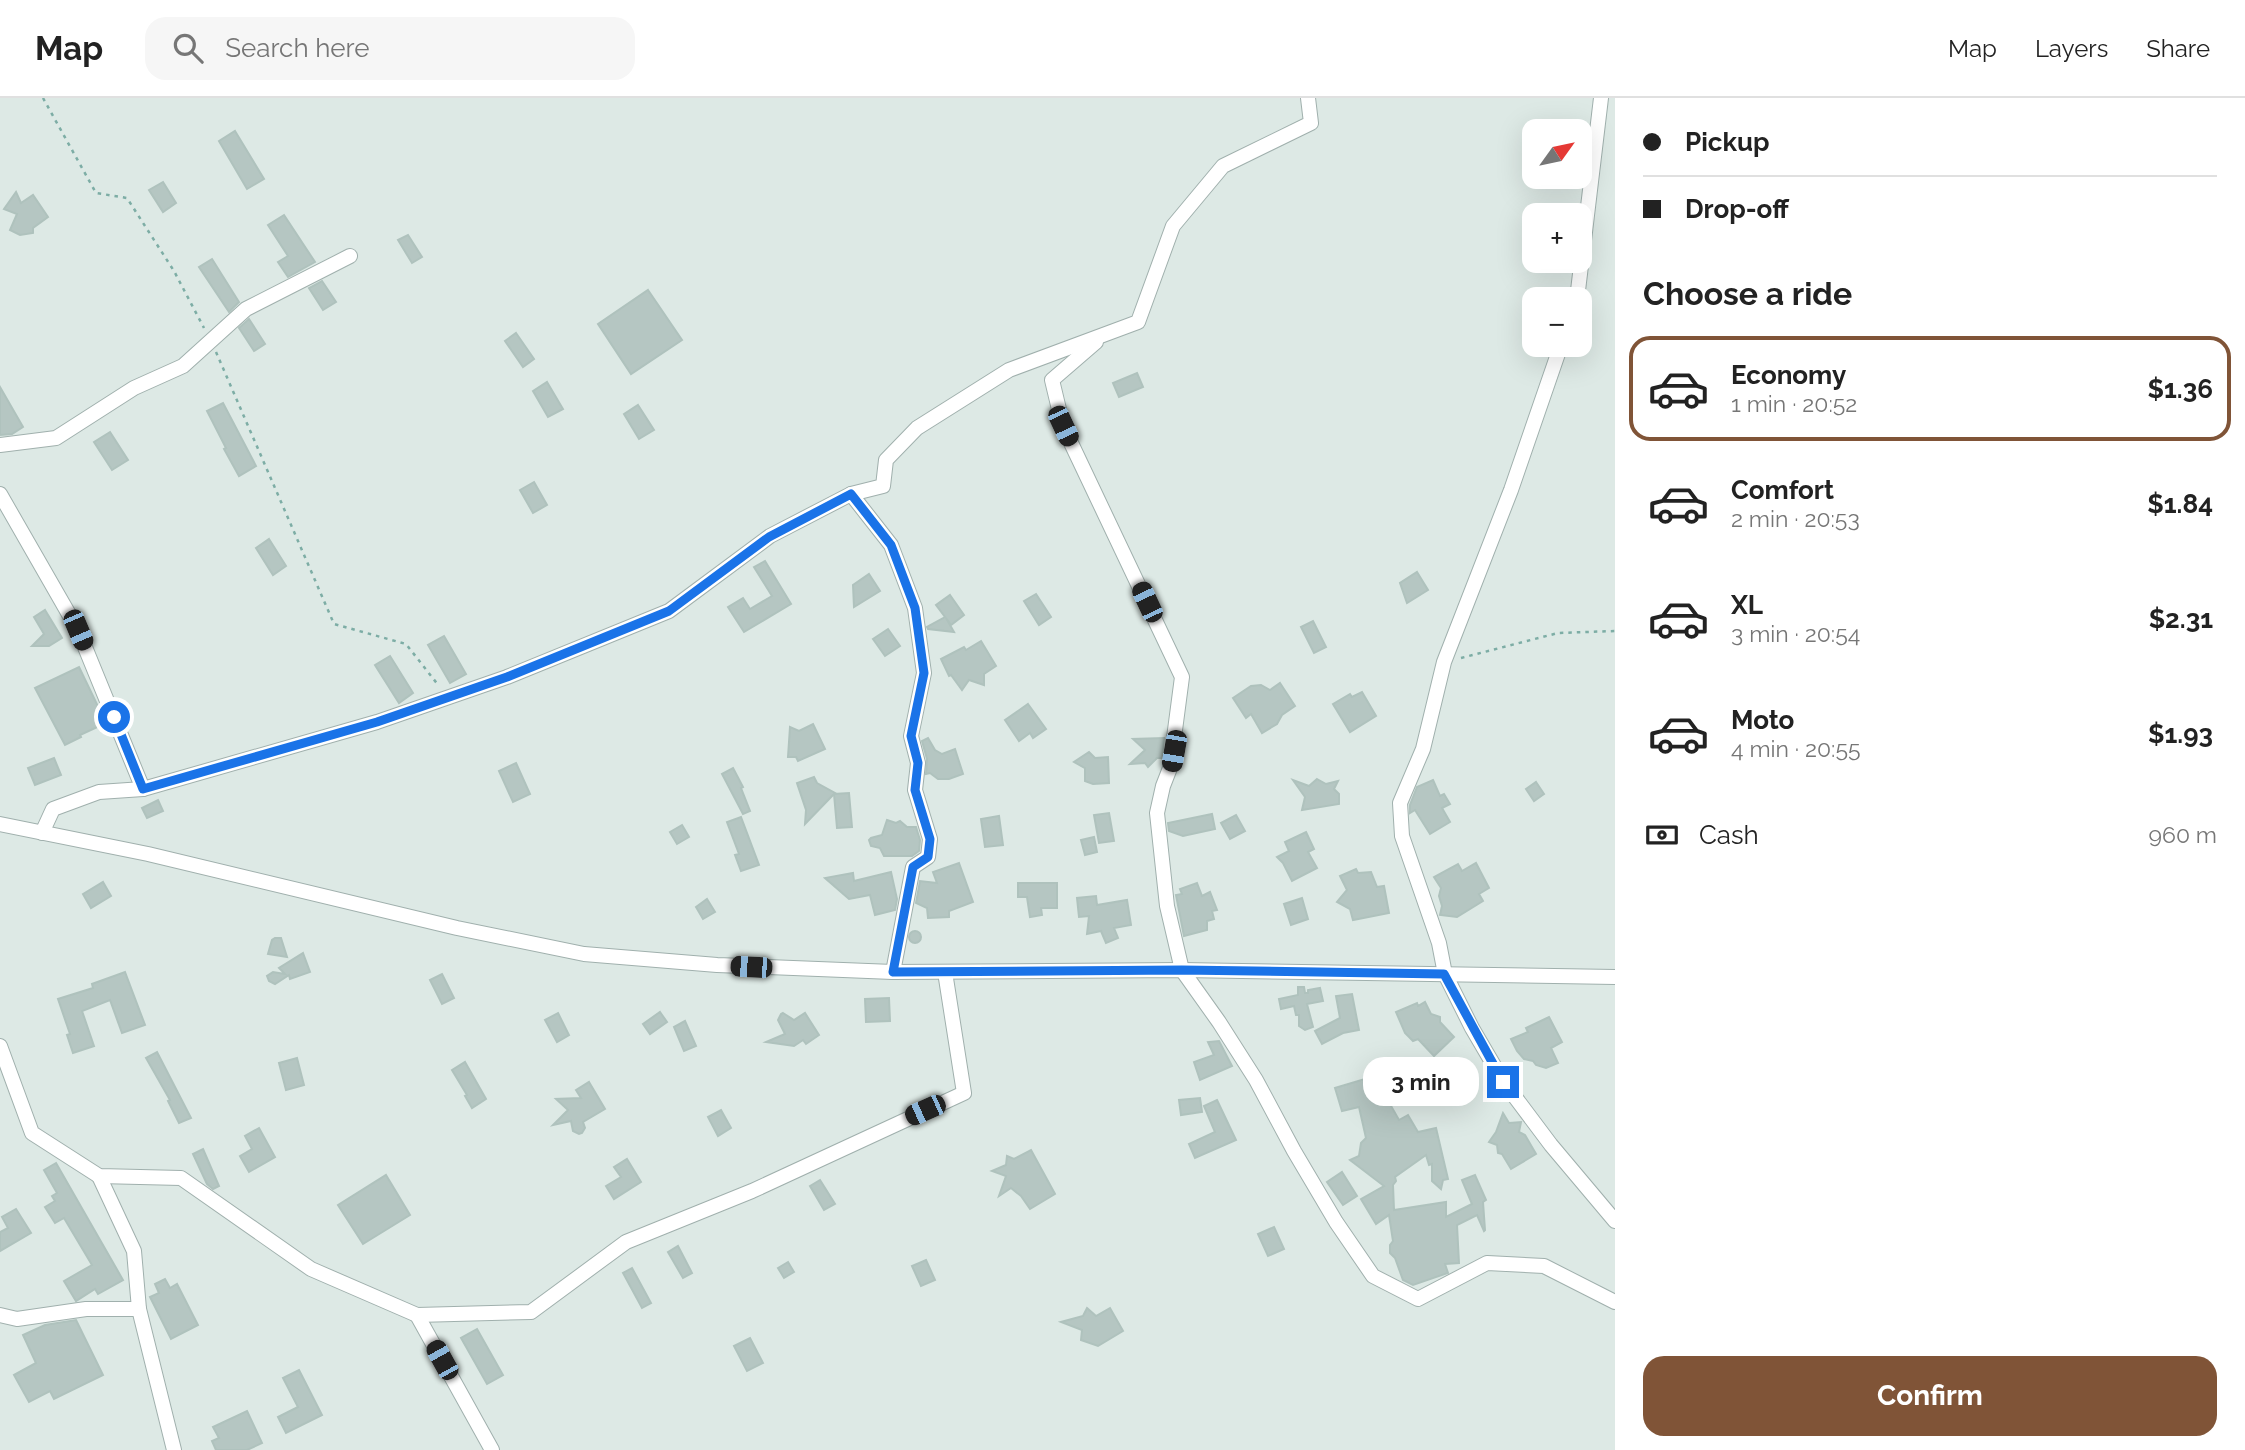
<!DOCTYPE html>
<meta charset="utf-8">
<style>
body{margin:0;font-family:Raleway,sans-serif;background:#f6f6f6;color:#222;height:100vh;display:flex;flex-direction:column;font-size:26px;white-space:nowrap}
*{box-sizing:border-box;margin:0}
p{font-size:23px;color:#767676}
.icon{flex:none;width:38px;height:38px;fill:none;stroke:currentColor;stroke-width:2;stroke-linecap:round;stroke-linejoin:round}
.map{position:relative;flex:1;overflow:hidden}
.details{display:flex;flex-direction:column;background:#fff;width:630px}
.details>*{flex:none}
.hud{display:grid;align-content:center;height:154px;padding:0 28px;background:#fff}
.needle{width:46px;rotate:57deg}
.tools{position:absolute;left:1522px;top:21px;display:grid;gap:14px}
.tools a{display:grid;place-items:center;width:70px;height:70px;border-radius:14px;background:#fff;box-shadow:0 7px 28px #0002;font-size:35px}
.end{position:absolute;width:32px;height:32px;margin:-16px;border:9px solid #1a73e8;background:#fff;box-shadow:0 0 0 4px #fff}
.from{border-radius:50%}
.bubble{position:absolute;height:49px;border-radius:21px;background:#fff;box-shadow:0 7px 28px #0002;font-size:23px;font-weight:700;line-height:49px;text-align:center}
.car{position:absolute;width:21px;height:42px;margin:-21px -10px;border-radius:9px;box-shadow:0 0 5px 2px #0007;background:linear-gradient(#222 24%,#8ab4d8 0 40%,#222 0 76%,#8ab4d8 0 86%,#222 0)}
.hud b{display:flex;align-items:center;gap:24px;height:66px;font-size:26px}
.hud b+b{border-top:2px solid #e0e0e0}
.hud i{width:18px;height:18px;background:#222}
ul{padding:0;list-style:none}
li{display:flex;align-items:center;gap:21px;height:105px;margin:0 14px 10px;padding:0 14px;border:4px solid transparent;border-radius:21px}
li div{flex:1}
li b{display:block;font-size:26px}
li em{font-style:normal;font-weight:700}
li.current{border-color:#805437}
li>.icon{width:63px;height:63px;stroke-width:1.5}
h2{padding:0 28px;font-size:32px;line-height:84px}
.pay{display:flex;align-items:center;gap:18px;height:77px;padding:0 28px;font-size:26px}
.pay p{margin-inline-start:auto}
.action{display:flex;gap:14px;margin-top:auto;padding:14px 28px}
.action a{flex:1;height:80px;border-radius:21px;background:#805437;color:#fff;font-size:28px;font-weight:700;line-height:80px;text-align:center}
header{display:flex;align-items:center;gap:42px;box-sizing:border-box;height:98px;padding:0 35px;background:#fff;border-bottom:2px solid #e0e0e0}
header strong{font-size:33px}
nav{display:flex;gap:38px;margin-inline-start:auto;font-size:24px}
.search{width:490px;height:63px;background:#f6f6f6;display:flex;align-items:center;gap:18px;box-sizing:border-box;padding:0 24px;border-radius:21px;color:#767676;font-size:26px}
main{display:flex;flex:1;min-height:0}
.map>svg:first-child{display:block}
.building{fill:#b5c6c2;stroke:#afc2bd;stroke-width:2}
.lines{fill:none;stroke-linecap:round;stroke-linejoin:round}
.minor-casing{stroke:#a0b0ad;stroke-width:16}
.path{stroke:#7dada5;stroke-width:2.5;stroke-dasharray:3.5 5;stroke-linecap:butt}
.minor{stroke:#fff;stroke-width:14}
.route{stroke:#1a73e8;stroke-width:9}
</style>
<header>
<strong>Map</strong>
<div class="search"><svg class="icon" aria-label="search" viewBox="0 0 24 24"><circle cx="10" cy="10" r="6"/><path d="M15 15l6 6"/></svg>Search here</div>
<nav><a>Map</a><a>Layers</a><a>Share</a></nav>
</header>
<main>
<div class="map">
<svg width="1615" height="1352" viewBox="0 0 1615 1352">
<rect width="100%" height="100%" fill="#dde9e5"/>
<g class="building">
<polygon points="235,33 264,81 247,91 219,43"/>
<polygon points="163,84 176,105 163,114 149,92"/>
<polygon points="16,94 21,105 33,97 48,119 33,130 33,135 20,137 10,132 17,116 4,111"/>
<polygon points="284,117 315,164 288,179 278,164 288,158 268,127"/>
<polygon points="408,137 422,159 412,165 398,142"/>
<polygon points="212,161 239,204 229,214 199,169"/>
<polygon points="322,183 336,204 323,212 309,190"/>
<polygon points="648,192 682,242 631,276 598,226"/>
<polygon points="249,221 265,246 254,253 239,230"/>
<polygon points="516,235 534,261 523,269 505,243"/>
<polygon points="1137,275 1143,289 1119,299 1113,285"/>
<polygon points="547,284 563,311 548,319 533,293"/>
<polygon points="0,289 23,329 12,336 0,337"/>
<polygon points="223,305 256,368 239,378 224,351 226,350 207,313"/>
<polygon points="638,307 654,332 639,341 624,316"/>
<polygon points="110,334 128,362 112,372 94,344"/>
<polygon points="534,384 547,407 533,415 520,392"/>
<polygon points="269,441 286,468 273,477 256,450"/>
<polygon points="765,463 791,506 744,534 728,509 743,500 750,511 772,498 754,469"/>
<polygon points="1417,474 1428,492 1407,505 1400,485"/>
<polygon points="869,476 880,493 854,509 853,487"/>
<polygon points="1036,496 1051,519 1039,527 1024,503"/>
<polygon points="950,497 964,517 951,527 946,520 954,534 928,531 927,529 945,519 936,507"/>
<polygon points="45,512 62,540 49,548 32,548 44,536 34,519"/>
<polygon points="1313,523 1326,549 1314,555 1301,529"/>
<polygon points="888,531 900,548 885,558 873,541"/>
<polygon points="444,538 466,576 450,585 428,547"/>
<polygon points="981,543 996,568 984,576 984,587 969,582 962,592 951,577 949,578 941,561 964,549 966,552"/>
<polygon points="390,558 413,595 399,605 375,567"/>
<polygon points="79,569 106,625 80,637 81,639 65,647 35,590"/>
<polygon points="1280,585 1295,608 1282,617 1277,626 1262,635 1251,616 1246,620 1233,600 1251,588 1261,587 1270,592"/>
<polygon points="1362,594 1376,618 1350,634 1333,606 1350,596 1352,599"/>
<polygon points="1028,606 1046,631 1033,640 1030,635 1019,643 1005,622"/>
<polygon points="813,626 825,651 798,663 796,659 788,659 790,629 799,633"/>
<polygon points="928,640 935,652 942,656 955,651 963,676 949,681 938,681 930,675 926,676 927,661 922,643"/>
<polygon points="1164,640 1162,660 1157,660 1148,669 1145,665 1130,666 1145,652 1133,641"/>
<polygon points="1089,654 1095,660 1108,659 1109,685 1093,686 1085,683 1085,670 1074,664"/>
<polygon points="54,660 61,677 35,687 28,670"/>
<polygon points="516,665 530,696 513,704 499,673"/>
<polygon points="733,670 743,689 741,690 750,713 743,716 722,676"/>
<polygon points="814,679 817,685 835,695 805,726 806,712 797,685"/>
<polygon points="1317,681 1326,686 1338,683 1334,691 1339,696 1339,706 1302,712 1305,699 1293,682 1309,688"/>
<polygon points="1433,682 1440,698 1444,696 1450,706 1442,710 1450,724 1430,736 1415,712 1410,715 1410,707 1417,689"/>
<polygon points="1536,684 1544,696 1534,703 1526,691"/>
<polygon points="849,695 852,729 837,730 834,696"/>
<polygon points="158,702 163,713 147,720 142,710"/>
<polygon points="1109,715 1114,743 1099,745 1094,717"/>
<polygon points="1212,716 1215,731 1183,738 1169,733 1168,725"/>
<polygon points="1236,717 1245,733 1230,741 1221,725"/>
<polygon points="999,718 1003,747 985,749 981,721"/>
<polygon points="741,719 759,767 741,773 735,757 739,756 727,724"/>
<polygon points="887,722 896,725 900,723 907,729 916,729 920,742 919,753 912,758 884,758 880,750 871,748 869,742 871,740 882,737"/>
<polygon points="682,727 689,739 677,746 670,734"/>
<polygon points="1306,734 1314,751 1308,754 1317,770 1292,783 1283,765 1277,759 1289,753 1285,744"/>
<polygon points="1094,739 1097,754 1085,757 1081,742"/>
<polygon points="959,765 973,804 949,813 949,819 928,820 927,810 916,805 920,783 937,785 933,774"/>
<polygon points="1476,765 1489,790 1479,796 1483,803 1457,819 1440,817 1442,808 1439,798 1441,790 1434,779 1458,766 1462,773"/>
<polygon points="1356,771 1358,775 1371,774 1377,789 1384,788 1389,815 1353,822 1350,811 1337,804 1347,792 1340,778"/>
<polygon points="891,774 897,801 895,812 875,817 870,797 849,801 825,780 853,775 854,783"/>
<polygon points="103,784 111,798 91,810 83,796"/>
<polygon points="1018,785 1057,785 1057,810 1041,810 1042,817 1030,819 1027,799 1018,799"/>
<polygon points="1197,785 1202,798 1210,794 1217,812 1212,813 1214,821 1207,823 1207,832 1184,838 1176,797 1182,796 1180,791"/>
<polygon points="1096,798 1097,807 1127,802 1131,827 1114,830 1118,840 1106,845 1101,833 1087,836 1089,818 1079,819 1077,800"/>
<polygon points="1302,800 1308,821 1291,827 1284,806"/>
<polygon points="707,801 715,814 703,821 696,809"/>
<circle cx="915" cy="839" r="6"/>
<polygon points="275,840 281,840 287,859 268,856 272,842"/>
<polygon points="303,855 310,874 290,881 289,877 275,886 269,883 267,878 273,874 285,876 279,870"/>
<polygon points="125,874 145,927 122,935 110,902 82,913 94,948 73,955 67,937 70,936 58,901 93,890 92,886"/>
<polygon points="442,876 454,900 442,906 430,882"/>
<polygon points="1298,889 1304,889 1305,895 1308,895 1308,892 1320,890 1323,903 1307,906 1313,929 1305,932 1299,928 1299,917 1296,917 1294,908 1281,911 1279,901 1298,897"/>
<polygon points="1352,896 1359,932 1343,935 1322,946 1315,933 1340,920 1336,898"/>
<polygon points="889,900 890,923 866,924 865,901"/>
<polygon points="1425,904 1431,916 1440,919 1440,924 1454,939 1434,958 1418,941 1413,943 1405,935 1396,914 1417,905 1418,908"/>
<polygon points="660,914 667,924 650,936 643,926"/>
<polygon points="558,915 569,937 557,944 545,922"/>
<polygon points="783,915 794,922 805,915 819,937 806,946 803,942 794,948 766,944 785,936 778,922 781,916"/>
<polygon points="1549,919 1562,944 1551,950 1558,965 1546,970 1536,967 1533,963 1524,961 1517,953 1511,941 1528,934 1526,930"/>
<polygon points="685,923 696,948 684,953 674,929"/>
<polygon points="1219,943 1232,968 1200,982 1194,964 1214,957 1208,944"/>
<polygon points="157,954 191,1020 179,1025 168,1003 170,1002 146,960"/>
<polygon points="297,960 304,987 286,992 279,965"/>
<polygon points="465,964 486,1001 472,1010 465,998 467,997 452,972"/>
<polygon points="1365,981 1368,989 1374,994 1377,1004 1386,999 1399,1022 1408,1017 1418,1034 1436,1030 1448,1081 1443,1082 1441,1091 1432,1083 1432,1066 1429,1067 1426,1057 1395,1079 1396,1083 1393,1087 1394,1112 1446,1104 1446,1119 1472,1106 1462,1082 1475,1077 1486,1102 1483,1104 1485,1132 1484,1133 1477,1117 1457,1127 1459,1165 1445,1166 1448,1175 1413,1187 1403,1182 1395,1160 1390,1155 1390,1147 1393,1143 1389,1117 1376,1126 1361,1101 1384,1088 1350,1062 1359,1058 1361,1045 1366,1040 1359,1009 1342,1013 1335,990"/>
<polygon points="589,984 605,1011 583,1024 585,1030 582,1035 579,1036 573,1033 571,1023 553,1027 568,1012 556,1001 581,1000 576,992"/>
<polygon points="1200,1000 1202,1014 1181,1017 1179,1002"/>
<polygon points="1217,1002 1236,1042 1195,1060 1189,1046 1215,1034 1204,1008"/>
<polygon points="721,1012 731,1030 718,1038 708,1019"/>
<polygon points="1503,1015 1509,1025 1521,1024 1519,1034 1525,1037 1536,1056 1511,1071 1502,1056 1498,1055 1497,1047 1489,1044 1496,1034"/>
<polygon points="259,1030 275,1059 249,1074 240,1058 252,1051 245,1038"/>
<polygon points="203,1051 219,1088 213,1091 207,1086 193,1056"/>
<polygon points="1031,1052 1055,1096 1030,1111 1021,1098 1011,1090 999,1098 1006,1078 992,1073 1006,1067 1007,1058 1014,1061"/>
<polygon points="627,1061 641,1084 614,1101 606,1088 621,1079 614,1069"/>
<polygon points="56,1065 123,1182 98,1196 95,1191 76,1203 64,1183 92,1167 64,1120 55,1125 45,1109 55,1103 52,1098 57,1095 44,1072"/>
<polygon points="1342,1074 1357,1098 1343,1107 1327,1084"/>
<polygon points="386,1077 410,1117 363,1146 338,1107"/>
<polygon points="820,1082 835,1106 824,1112 810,1088"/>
<polygon points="16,1111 31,1135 0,1153 0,1134 8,1130 2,1119"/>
<polygon points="1274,1129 1284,1151 1268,1158 1258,1136"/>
<polygon points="678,1148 692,1175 683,1180 668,1154"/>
<polygon points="926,1162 935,1182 921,1188 912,1168"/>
<polygon points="788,1164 794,1174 784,1180 778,1170"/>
<polygon points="632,1170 651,1205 642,1210 623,1175"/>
<polygon points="165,1181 170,1190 177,1186 198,1227 171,1241 150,1199 159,1195 155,1186"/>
<polygon points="1087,1210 1096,1218 1110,1210 1123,1233 1098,1248 1081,1242 1082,1232 1061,1224 1083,1218"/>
<polygon points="76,1222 103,1277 54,1301 50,1293 29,1304 14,1277 36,1265 23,1237 45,1227"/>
<polygon points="477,1231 503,1277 487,1286 461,1240"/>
<polygon points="750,1240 763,1265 747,1273 734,1248"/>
<polygon points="299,1272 322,1317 286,1335 278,1319 298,1309 283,1280"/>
<polygon points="247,1313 262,1345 247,1352 216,1352 212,1343 219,1340 213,1329"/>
</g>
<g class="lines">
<g class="minor-casing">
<g id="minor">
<polyline points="1577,201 1601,0"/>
<polyline points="1096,244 1052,282 1063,328 1182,579 1170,670 1163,688 1157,715 1167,808 1182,872 1219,924 1256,982 1294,1053 1336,1124 1373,1178 1418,1201 1487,1165 1544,1168 1615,1204"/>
<polyline points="1561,247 1511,392 1444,564 1423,651 1400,705 1402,738 1439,845 1445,876 1472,930 1503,983 1551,1047 1615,1123"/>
<polyline points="0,347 56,340 134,290 183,268 246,211 350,158"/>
<polyline points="0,396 78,532 143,691"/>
<polyline points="851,396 891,447 915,510 924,575 911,638 918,665 915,692 930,741 928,759 913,769 893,874"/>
<polyline points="0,726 148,756 457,830 584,856 717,867 893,874 1182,872 1615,879"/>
<polyline points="42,735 53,711 99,694 143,691 377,624 507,579 669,513 770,438 851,396 883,388 886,362 917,330 1009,272 1138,224 1173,128 1223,68 1311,25 1308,0"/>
<polyline points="0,948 32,1035 99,1078 181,1080 311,1171 417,1217 531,1214 626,1144 752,1093 964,995 945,874"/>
<polyline points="99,1078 134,1153 139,1211 174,1352"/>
<polyline points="0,1217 17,1221 86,1211 139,1211"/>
<polyline points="417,1217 492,1352"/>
</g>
</g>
<g class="path">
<polyline points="43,0 96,95 127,100 174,173 204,230"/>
<polyline points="216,254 334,526 406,546 439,588"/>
<polyline points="1461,560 1558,535 1615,533"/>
</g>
<use href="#minor" class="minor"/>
</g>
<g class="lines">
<polyline class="route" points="114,619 143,691 377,624 507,579 669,513 769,439 851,396 891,447 915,510 924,575 911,638 918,665 915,692 930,741 928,759 913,769 893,874 1182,872 1444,876 1503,984"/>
</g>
</svg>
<div class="tools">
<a><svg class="needle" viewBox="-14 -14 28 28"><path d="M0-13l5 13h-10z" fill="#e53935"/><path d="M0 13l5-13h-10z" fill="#767676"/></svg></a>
<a>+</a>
<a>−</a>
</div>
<i class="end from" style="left:114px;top:619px"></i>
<i class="end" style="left:1503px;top:984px"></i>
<div class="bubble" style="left:1363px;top:959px;width:116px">3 min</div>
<i class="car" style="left:1063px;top:328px;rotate:155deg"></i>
<i class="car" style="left:1147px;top:504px;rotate:335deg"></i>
<i class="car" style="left:78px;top:532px;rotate:157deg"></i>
<i class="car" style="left:1174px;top:653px;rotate:190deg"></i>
<i class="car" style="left:751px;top:869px;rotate:273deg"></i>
<i class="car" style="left:925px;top:1012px;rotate:246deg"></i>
<i class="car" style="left:442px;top:1262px;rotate:331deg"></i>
</div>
<section class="details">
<div class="hud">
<b><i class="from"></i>Pickup</b>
<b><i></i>Drop-off</b>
</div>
<h2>Choose a ride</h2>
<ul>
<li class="current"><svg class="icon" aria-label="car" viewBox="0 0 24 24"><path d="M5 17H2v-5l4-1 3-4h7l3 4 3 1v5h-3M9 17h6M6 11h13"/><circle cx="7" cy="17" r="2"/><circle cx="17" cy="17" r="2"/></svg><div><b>Economy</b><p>1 min · 20:52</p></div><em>$1.36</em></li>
<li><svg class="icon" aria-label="car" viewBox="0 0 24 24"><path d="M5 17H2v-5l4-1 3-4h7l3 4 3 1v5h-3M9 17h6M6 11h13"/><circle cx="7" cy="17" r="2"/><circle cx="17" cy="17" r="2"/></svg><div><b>Comfort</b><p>2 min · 20:53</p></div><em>$1.84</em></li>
<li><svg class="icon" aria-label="car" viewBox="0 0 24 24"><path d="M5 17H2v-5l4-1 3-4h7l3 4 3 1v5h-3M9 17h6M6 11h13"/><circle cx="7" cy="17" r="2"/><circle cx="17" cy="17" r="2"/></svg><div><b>XL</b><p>3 min · 20:54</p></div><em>$2.31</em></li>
<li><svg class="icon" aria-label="car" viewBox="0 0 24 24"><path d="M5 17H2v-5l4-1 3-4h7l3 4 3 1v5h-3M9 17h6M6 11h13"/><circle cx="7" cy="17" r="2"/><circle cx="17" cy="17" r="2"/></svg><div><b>Moto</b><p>4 min · 20:55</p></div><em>$1.93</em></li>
</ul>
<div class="pay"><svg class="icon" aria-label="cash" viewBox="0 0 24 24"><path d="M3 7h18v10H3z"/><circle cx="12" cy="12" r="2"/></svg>Cash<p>960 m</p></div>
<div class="action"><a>Confirm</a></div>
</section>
</main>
